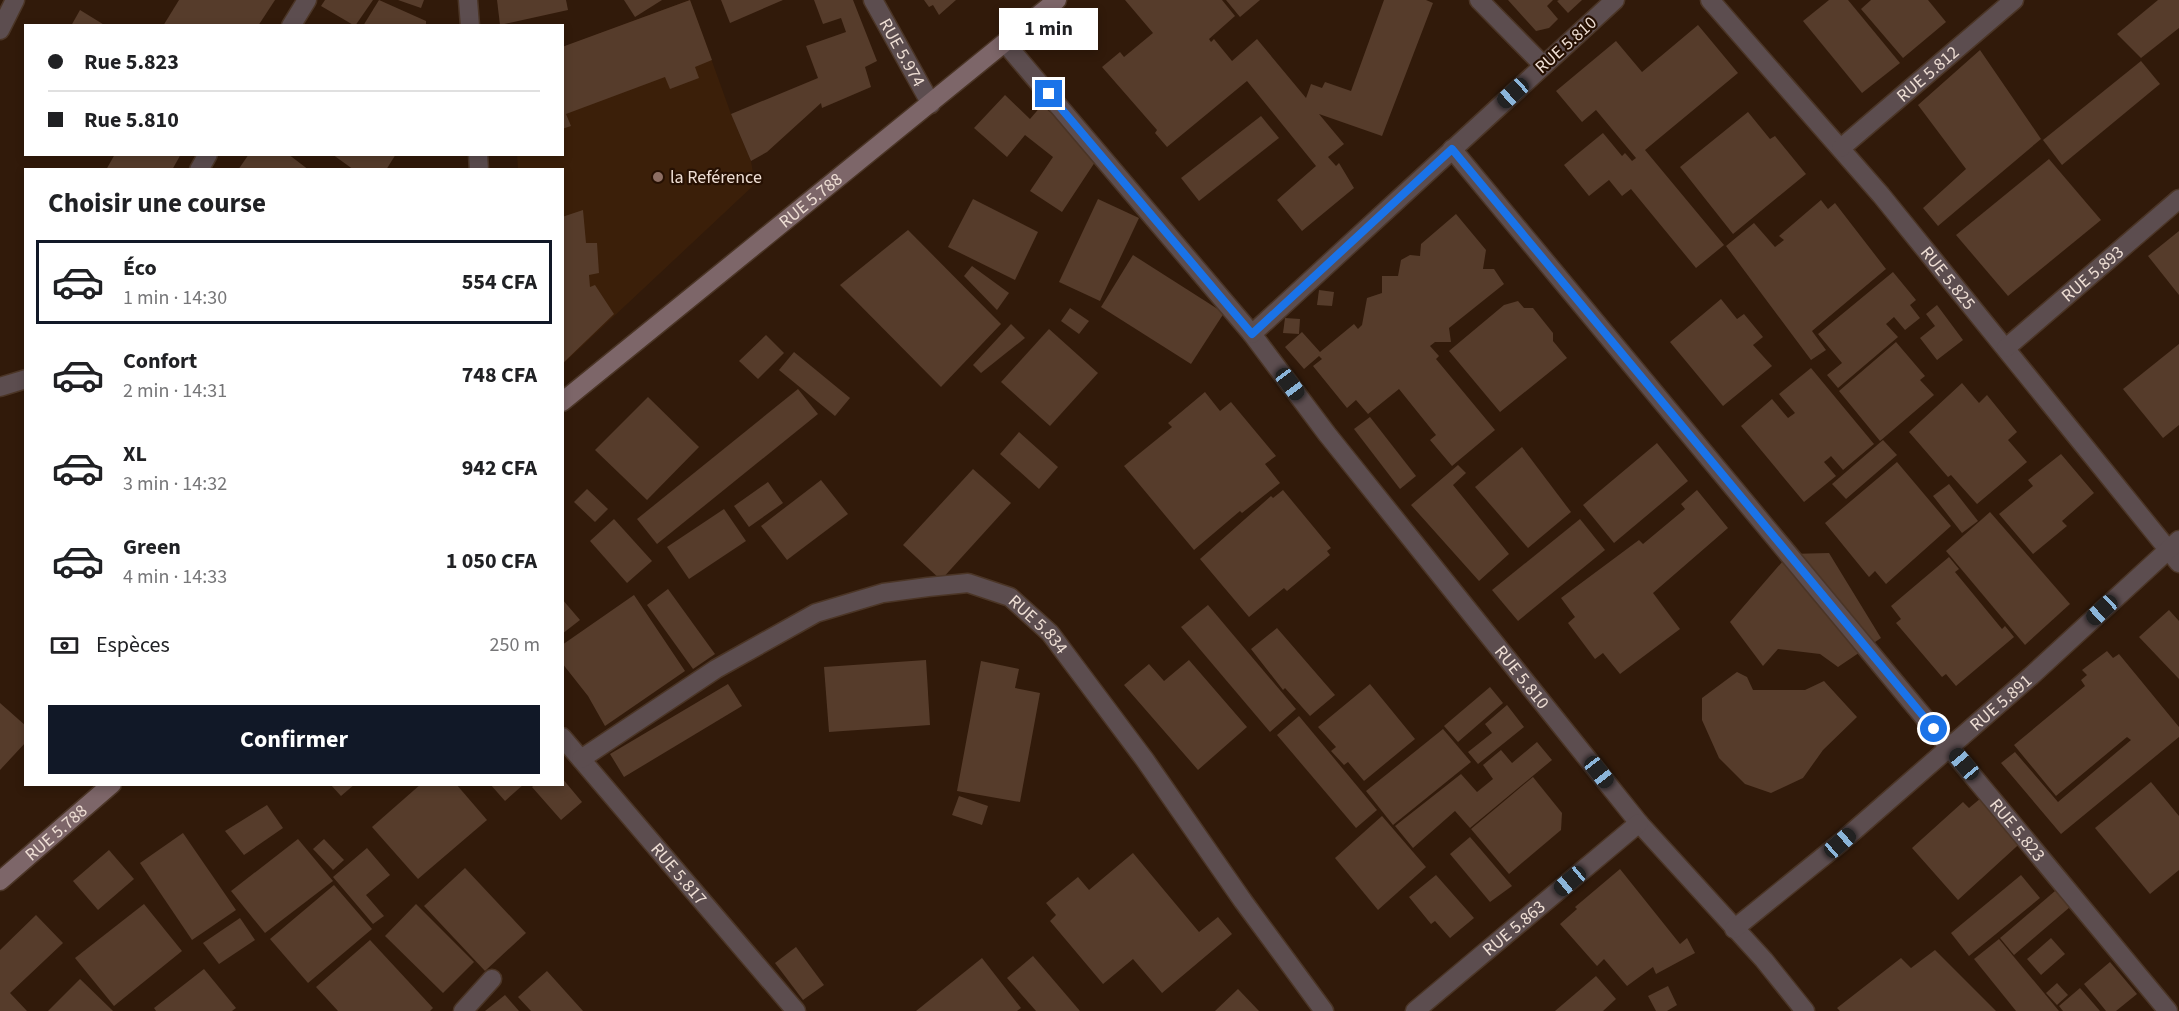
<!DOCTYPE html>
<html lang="fr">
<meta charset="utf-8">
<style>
body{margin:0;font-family:"Source Sans 3",sans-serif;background:#f6f6f6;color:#202124;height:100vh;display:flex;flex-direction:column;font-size:22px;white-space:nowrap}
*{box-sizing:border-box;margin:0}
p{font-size:20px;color:#757577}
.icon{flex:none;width:33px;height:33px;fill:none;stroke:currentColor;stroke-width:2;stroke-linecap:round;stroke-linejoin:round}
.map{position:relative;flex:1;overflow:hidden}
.panel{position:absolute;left:24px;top:168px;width:540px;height:618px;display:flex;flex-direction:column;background:#fff;border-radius:0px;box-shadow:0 3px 9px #0003}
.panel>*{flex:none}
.guide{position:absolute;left:24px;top:24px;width:540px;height:132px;border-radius:0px;box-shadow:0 3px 9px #0003;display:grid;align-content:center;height:132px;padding:0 24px;background:#fff}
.end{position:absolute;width:27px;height:27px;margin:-14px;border:8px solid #1a73e8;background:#fff;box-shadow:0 0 0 3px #fff}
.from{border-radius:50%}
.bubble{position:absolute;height:42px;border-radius:0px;background:#fff;box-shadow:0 3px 9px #0003;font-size:20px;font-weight:700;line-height:42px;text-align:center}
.car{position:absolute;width:18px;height:36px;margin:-18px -9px;border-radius:8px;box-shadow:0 0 4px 2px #0007;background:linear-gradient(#222 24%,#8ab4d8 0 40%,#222 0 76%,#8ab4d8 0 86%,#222 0)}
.guide b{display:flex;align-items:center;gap:21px;height:57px;font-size:22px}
.guide b+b{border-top:2px solid #e0e0e0}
.guide i{width:15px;height:15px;background:#202124}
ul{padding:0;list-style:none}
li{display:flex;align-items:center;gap:18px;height:84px;margin:0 12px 9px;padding:0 12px;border:3px solid transparent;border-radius:0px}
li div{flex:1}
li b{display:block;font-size:22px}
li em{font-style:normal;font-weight:700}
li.active{border-color:#111827}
li>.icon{width:54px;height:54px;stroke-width:1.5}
h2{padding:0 24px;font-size:27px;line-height:72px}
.pay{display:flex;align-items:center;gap:15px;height:66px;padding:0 24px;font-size:22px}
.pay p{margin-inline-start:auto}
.action{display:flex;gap:12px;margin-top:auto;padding:12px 24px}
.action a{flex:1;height:69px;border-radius:0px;background:#111827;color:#fff;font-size:24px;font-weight:700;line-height:69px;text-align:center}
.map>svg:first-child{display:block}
.built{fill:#3b1f09}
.building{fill:#563c2b}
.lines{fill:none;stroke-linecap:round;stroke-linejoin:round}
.street-casing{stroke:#4b3526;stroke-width:21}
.secondary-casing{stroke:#4b3526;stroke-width:21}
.street{stroke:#5c4d4f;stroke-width:18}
.secondary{stroke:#7d6669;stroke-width:18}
.route{stroke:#1a73e8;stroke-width:8}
.education-dot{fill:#8d6e63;stroke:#261002;stroke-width:2}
.labels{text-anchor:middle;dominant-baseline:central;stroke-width:4.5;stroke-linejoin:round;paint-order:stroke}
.street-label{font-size:18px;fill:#eeded4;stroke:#261002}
.poi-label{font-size:18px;fill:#eeded4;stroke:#261002;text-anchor:start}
</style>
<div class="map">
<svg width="2179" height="1011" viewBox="0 0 2179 1011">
<rect width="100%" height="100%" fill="#311a0a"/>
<polygon class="built" points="690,0 731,114 751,161 755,184 563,364 562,170 518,169 517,155 562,154 563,47"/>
<g class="building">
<polygon points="179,0 275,0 258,26 163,26"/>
<polygon points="325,0 373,0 355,26 321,6"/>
<polygon points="379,0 426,21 426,26 363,26"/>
<polygon points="398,0 424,0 421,8"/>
<polygon points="497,0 566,0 568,10 500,25"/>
<polygon points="624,0 662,0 635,17"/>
<polygon points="690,0 712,60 695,67 699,78 670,89 665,77 566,114 571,126 562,129 562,47"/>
<polygon points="721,0 783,0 730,23"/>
<polygon points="814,0 853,0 877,61 865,67 871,87 822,108 821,103 767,152 751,161 731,114 818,78 806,46 846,32 841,18 823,24"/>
<polygon points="924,0 956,0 939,15 933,5 929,7"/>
<polygon points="1125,0 1222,0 1235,16 1209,39 1211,42 1214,39 1232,61 1257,39 1306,98 1311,84 1322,88 1325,82 1351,91 1384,0 1426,0 1433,3 1382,136 1319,114 1344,144 1328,157 1336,166 1339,163 1354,188 1302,231 1277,200 1316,166 1247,81 1167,147 1155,133 1157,130 1102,67 1120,52 1124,57 1153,33"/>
<polygon points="1226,0 1260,0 1240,17"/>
<polygon points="1508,0 1553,0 1547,6 1558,19 1549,28 1536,31"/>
<polygon points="1559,0 1582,0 1568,13 1557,1"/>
<polygon points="1829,0 1848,0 1900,63 1862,93 1803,21"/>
<polygon points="1871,0 1928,0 1946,22 1903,58 1861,9"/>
<polygon points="2158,0 2179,0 2179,28 2141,58 2117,34"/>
<polygon points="80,10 106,26 71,26"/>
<polygon points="1698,25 1738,73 1645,150 1724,245 1696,268 1631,189 1622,196 1609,180 1589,196 1564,165 1603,133 1622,156 1625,153 1632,161 1636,158 1596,110 1582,122 1556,91 1616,41 1642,72"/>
<polygon points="1980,50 2041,139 1938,226 1923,208 1966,169 1918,105"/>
<polygon points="2141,61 2160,84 2062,165 2043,140"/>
<polygon points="1005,95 1030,119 1042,105 1099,156 1062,212 1030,191 1053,157 1025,135 1007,157 974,128"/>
<polygon points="1748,112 1770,139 1775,136 1806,174 1733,234 1680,167"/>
<polygon points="1261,116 1279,138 1199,201 1181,178"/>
<polygon points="115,154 181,154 172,170 106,170"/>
<polygon points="249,154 288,154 309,170 238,170"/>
<polygon points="332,154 396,154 386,170 354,170"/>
<polygon points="2049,159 2101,220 2008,296 1956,235"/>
<polygon points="973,199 1038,232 1015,280 948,247"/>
<polygon points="1098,199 1139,218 1100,301 1059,282"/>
<polygon points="1821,200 1828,209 1835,203 1886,269 1812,331 1826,350 1811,360 1726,246 1754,223 1775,247 1784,240 1779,236"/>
<polygon points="583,210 586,243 597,243 599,273 589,275 590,287 595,285 614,314 562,364 562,217"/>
<polygon points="1456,214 1486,250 1483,269 1494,269 1504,284 1449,328 1451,342 1435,342 1430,346 1439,356 1436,359 1495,430 1452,466 1430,440 1436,435 1399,389 1368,414 1356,400 1347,408 1313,366 1322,359 1319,356 1304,369 1285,347 1302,332 1320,352 1354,324 1358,329 1362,325 1367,298 1382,293 1382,276 1398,276 1401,260 1410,255 1420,256 1421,244"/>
<polygon points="908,230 1001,324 941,387 840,285"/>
<polygon points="2179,231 2179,295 2148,256"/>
<polygon points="1133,255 1224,313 1191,364 1101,307"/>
<polygon points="972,266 1009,293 997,310 964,276"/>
<polygon points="1893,272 1916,300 1910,305 1920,318 1905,330 1894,317 1886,324 1898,337 1838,388 1827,375 1842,363 1818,334"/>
<polygon points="1319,290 1334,292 1332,306 1317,305"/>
<polygon points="1721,299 1737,319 1744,314 1763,337 1753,345 1772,366 1723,406 1670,342"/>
<polygon points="1518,301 1524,308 1533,308 1553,333 1553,341 1567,358 1500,412 1449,351 1504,305"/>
<polygon points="1937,305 1963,340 1937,360 1920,338 1935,326 1926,314"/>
<polygon points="1070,308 1089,321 1079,334 1061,321"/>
<polygon points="1285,318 1300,319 1299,334 1283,333"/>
<polygon points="1011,324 1025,338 981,373 973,365"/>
<polygon points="1049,329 1098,373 1050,426 1001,382"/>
<polygon points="766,335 784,353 758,379 739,361"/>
<polygon points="1896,342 1925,376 1920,380 1934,395 1880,441 1839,391"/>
<polygon points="2179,344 2179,425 2163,438 2123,389"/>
<polygon points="794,352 850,398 835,416 779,370"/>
<polygon points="1811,368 1874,444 1843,470 1831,456 1829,458 1824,462 1836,476 1804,502 1741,426 1772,399 1788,418 1795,413 1779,394"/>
<polygon points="1962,383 1979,403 1987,395 2017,432 2008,440 2027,462 1977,504 1951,475 1948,477 1909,432"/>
<polygon points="798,389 818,414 657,544 637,519"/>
<polygon points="1205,392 1220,411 1231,402 1276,456 1265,464 1280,483 1242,513 1240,511 1194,550 1124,466 1172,427 1168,423"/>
<polygon points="648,397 699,447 647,500 595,450"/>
<polygon points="1370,417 1416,476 1400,489 1354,429"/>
<polygon points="1019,432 1058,467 1039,489 1000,454"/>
<polygon points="1883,440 1897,455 1846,499 1832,484"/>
<polygon points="1657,443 1688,481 1614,543 1583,505"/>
<polygon points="1522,447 1571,512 1528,548 1475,487"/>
<polygon points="2061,454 2094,493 2062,521 2067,526 2033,554 1999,514 2033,486 2028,480"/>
<polygon points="1897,462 1951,526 1886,584 1875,571 1869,577 1825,523"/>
<polygon points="1458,465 1466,473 1453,485 1509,554 1479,581 1411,505"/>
<polygon points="973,469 1011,503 941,580 903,545"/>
<polygon points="821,480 848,514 787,560 761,526"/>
<polygon points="768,482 783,503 749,527 734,506"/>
<polygon points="1949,484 1978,521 1962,533 1933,496"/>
<polygon points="587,489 608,509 595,522 574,502"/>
<polygon points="1283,490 1331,548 1327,551 1330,555 1287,591 1284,588 1249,617 1200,559 1271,496 1273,498"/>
<polygon points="1697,490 1728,528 1653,593 1680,629 1620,674 1603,653 1595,659 1568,623 1575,617 1561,598 1639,540 1643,544 1685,509 1681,504"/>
<polygon points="724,509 746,541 689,579 667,547"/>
<polygon points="1990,512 2070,604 2025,645 1946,551"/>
<polygon points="614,519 652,561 627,583 590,541"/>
<polygon points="1580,519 1605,550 1518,621 1492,590"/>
<polygon points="1829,553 1881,638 1838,667 1820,654 1778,649 1763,666 1730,622 1789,554"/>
<polygon points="1949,557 1959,569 1955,572 2002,629 2005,626 2014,637 1956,686 1946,674 1942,677 1896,623 1901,619 1891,606"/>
<polygon points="668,589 715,654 693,669 647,605"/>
<polygon points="634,595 685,671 605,726 588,696 562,663 562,645"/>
<polygon points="562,599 580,620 562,634"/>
<polygon points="1208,605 1296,709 1270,732 1181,627"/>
<polygon points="2169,610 2179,621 2179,679 2139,637"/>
<polygon points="1277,628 1335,695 1310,716 1285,688 1283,690 1251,649"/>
<polygon points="2107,651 2113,658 2119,654 2179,727 2179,737 2061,834 2001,763 2015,752 2058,802 2131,740 2127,737 2056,796 2014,745 2085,686 2081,680 2087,675 2082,670"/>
<polygon points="926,660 930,725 829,732 824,667"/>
<polygon points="1189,660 1247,727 1198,770 1124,685 1149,664 1164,681"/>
<polygon points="981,661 1019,669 1015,688 1040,693 1020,802 957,791"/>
<polygon points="1737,672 1747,677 1753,690 1805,690 1824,681 1857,717 1823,750 1803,778 1771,793 1745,784 1719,758 1702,720 1702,698"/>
<polygon points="728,684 742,706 624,777 610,754"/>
<polygon points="1370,684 1415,739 1364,781 1348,762 1344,765 1331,751 1336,747 1318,727"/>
<polygon points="1490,687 1503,703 1458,742 1444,726"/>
<polygon points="0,703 26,726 26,742 0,770"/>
<polygon points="1507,705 1524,727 1478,764 1468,752 1492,733 1485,724"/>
<polygon points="1299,716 1377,810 1356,828 1277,735"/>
<polygon points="1443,729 1471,762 1393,825 1366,791"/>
<polygon points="1537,742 1552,760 1470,828 1455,811 1413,848 1395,826 1461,774 1477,792 1493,779 1483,765 1501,750 1512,763"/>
<polygon points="1533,777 1562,813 1561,830 1509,874 1471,829"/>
<polygon points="562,778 582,802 561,820 532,787 535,784 562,784"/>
<polygon points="2151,782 2179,816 2179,870 2150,894 2095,828"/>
<polygon points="330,784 355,784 341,796"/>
<polygon points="421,784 456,784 487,820 418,879 372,827"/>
<polygon points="490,784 524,784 505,801"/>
<polygon points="1987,793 2027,837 1958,900 1912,848 1963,802 1969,808"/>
<polygon points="959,796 988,806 982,825 952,815"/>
<polygon points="267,805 283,828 244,855 225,831"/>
<polygon points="1382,816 1426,867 1378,910 1335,858"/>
<polygon points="183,833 236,910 192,940 140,863"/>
<polygon points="1470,837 1512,886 1490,902 1450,854"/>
<polygon points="298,839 333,881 265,933 231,891"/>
<polygon points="324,839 344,860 333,870 313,849"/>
<polygon points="367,848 390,875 366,895 384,916 373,924 333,877"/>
<polygon points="109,850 134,879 98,910 73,881"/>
<polygon points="1133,853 1199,932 1218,917 1232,934 1162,993 1133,959 1103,984 1050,921 1056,915 1046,903 1078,877 1089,890"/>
<polygon points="465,868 526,933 485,971 424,906"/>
<polygon points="1620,869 1680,944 1687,938 1695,953 1656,974 1653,967 1627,986 1604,959 1597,966 1560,924 1577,909 1575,907"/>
<polygon points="1436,875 1474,918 1450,938 1435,921 1431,924 1409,897"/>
<polygon points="2021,875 2040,898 1969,956 1951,933"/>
<polygon points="334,885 372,929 308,983 270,939"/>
<polygon points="2055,891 2070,907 2014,955 2000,938"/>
<polygon points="144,904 182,951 114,1006 75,958"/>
<polygon points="416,904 474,962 443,993 385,936"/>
<polygon points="36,915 63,943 10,993 27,1011 0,1011 0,950"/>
<polygon points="240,918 255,940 219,964 203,943"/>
<polygon points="2051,938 2065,954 2041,975 2027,959"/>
<polygon points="1999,939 2059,1011 2016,1011 1974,959"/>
<polygon points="370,940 433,1008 430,1011 338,1011 316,987"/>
<polygon points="796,947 824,985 803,1000 775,963"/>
<polygon points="1935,950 1996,1011 1840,1011 1837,1008 1901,958 1911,968"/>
<polygon points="1033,956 1080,1011 1036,1011 1007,978"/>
<polygon points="982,958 1021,1008 1017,1011 916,1011"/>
<polygon points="2110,962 2137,994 2116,1011 2106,1011 2084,984"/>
<polygon points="204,969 236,1008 232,1011 156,1011 154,1008"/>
<polygon points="547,971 583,1011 531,1011 518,997"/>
<polygon points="1596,976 1616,999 1603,1011 1555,1011"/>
<polygon points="80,979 113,1011 48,1011"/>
<polygon points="2057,983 2068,995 2057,1005 2046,993"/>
<polygon points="1668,986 1677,1005 1667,1011 1656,1011 1648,996"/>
<polygon points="2080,988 2100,1011 2063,1011 2059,1006"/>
<polygon points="1238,989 1259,1011 1215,1011"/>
<polygon points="505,995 519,1011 485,1011"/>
</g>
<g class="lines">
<g class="street-casing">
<g id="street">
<polyline points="468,0 470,26"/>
<path id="s1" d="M873 0 931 104"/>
<polyline points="1479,0 1543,65"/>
<path id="s2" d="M1615 0 1252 334 1327 434 1639 823 1764 960 1805 1011"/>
<path id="s3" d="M1710 0 1881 195 2179 563"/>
<polyline points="291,26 307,0"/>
<polyline points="0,30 15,0"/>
<polyline points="1005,43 1252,334"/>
<path id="s4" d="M1841 148 2014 0"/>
<path id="s5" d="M1452 149 2168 1011"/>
<polyline points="478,154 479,170"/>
<polyline points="199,170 208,154"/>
<path id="s6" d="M2006 348 2179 199"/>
<polyline points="0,387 26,379"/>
<path id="s7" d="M562 737 796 1011"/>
<path id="s8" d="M581 759 716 669 816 613 883 593 928 587 968 583 1010 597 1050 633 1145 760 1243 901 1324 1011"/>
<path id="s9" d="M1734 929 1840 843 2031 676 2179 540"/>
<polyline points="463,1011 492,979"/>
<path id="s10" d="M1415 1011 1639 823"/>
</g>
</g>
<g class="secondary-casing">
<g id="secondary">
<path id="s11" d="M562 402 1057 0"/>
<path id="s12" d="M0 881 112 784"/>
</g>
</g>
<use href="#street" class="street"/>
<use href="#secondary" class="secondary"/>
</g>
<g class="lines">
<polyline class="route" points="1049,94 1252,334 1452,149 1934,729"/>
</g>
<circle class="education-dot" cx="658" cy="177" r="6"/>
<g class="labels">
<g class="street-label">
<text transform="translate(1566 45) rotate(-42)">RUE 5.810</text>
<text stroke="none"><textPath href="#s1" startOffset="60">RUE 5.974</textPath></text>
<text stroke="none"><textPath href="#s4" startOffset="114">RUE 5.812</textPath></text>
<text stroke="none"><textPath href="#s11" startOffset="320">RUE 5.788</textPath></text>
<text stroke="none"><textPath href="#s6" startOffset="114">RUE 5.893</textPath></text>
<text stroke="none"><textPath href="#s3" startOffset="366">RUE 5.825</textPath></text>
<text stroke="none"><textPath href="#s8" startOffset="516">RUE 5.834</textPath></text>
<text stroke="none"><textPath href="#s2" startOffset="930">RUE 5.810</textPath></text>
<text stroke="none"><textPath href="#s9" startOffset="350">RUE 5.891</textPath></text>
<text stroke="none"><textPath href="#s5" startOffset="885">RUE 5.823</textPath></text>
<text stroke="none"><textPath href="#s12" startOffset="74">RUE 5.788</textPath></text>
<text stroke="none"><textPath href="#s7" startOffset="180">RUE 5.817</textPath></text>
<text stroke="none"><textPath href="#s10" startOffset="129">RUE 5.863</textPath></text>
</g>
<g class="poi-label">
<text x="670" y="177">la Reférence</text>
</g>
</g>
</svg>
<i class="end from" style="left:1934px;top:729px"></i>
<i class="end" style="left:1049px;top:94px"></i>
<div class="bubble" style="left:999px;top:8px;width:99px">1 min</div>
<i class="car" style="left:1513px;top:93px;rotate:228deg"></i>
<i class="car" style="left:1290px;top:384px;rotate:143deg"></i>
<i class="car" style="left:2102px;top:610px;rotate:227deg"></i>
<i class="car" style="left:1964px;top:764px;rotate:320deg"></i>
<i class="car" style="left:1599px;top:772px;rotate:142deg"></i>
<i class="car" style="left:1840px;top:843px;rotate:49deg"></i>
<i class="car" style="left:1570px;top:881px;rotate:230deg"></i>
<div class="guide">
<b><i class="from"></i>Rue 5.823</b>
<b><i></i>Rue 5.810</b>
</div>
<section class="panel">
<h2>Choisir une course</h2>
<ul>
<li class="active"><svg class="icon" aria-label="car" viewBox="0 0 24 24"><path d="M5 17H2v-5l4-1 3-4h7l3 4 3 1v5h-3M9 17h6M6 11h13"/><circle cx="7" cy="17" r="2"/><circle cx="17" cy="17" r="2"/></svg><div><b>Éco</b><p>1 min · 14:30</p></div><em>554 CFA</em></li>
<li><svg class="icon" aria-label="car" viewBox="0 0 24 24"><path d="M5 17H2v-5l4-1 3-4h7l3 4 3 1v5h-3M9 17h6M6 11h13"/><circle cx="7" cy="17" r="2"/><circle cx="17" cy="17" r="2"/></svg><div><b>Confort</b><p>2 min · 14:31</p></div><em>748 CFA</em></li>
<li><svg class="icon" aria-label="car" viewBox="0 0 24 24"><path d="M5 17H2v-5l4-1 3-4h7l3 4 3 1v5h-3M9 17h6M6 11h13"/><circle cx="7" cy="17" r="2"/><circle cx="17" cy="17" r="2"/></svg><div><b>XL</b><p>3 min · 14:32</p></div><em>942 CFA</em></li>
<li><svg class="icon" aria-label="car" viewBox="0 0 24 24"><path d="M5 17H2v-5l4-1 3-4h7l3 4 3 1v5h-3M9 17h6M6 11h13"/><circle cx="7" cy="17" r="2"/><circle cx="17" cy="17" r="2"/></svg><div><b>Green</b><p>4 min · 14:33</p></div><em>1 050 CFA</em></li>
</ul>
<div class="pay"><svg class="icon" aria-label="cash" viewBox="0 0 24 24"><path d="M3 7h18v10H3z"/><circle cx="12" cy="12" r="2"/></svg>Espèces<p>250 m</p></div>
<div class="action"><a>Confirmer</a></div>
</section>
</div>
